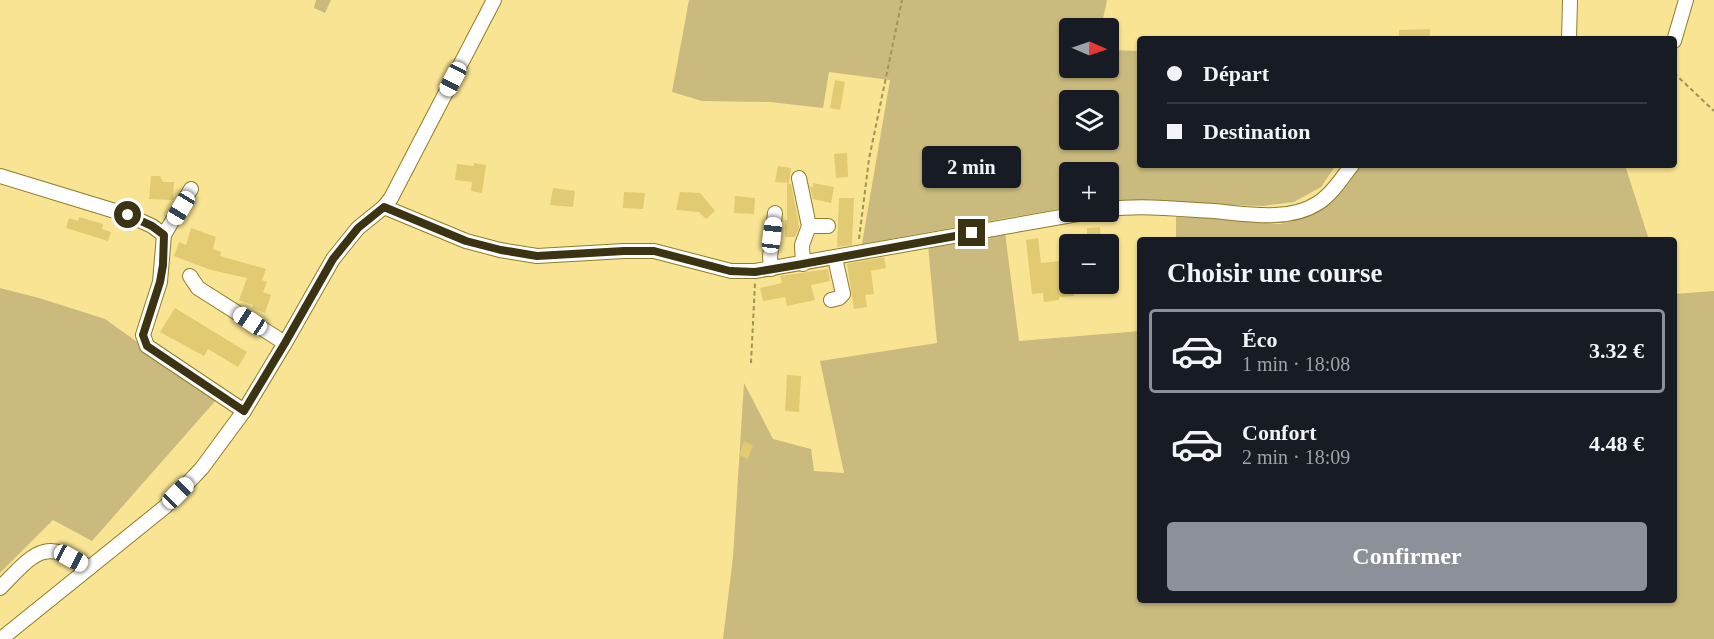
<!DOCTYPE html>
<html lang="fr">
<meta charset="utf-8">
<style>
body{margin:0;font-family:"Times New Roman",serif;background:#20242c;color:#f1f3f6;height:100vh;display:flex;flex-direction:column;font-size:22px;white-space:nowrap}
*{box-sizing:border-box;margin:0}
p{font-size:20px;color:#9ea1a6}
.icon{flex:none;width:33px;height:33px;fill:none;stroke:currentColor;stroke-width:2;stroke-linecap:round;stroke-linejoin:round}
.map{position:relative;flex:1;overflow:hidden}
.drawer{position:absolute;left:1137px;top:237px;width:540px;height:366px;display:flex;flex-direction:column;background:#171b24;border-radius:6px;box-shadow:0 2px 4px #0004}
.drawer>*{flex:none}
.guide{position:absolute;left:1137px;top:36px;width:540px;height:132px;border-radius:6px;box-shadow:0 2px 4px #0004;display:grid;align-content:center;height:132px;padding:0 30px;background:#171b24}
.needle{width:39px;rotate:92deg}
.fabs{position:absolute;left:1059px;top:18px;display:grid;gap:12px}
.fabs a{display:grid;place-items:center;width:60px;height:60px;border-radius:6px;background:#171b24;box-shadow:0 2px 4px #0004;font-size:30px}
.end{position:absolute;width:27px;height:27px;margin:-14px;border:8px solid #3b3311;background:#fff;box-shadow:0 0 0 3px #fff}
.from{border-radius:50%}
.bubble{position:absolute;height:42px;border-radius:6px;background:#171b24;box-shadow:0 2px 4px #0004;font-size:20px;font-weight:600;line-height:42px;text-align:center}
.car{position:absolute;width:18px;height:36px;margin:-18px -9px;border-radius:8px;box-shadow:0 0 4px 2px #0007;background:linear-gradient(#fff 24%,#345 0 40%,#fff 0 76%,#345 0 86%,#fff 0)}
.guide b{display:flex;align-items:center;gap:21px;height:57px;font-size:22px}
.guide b+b{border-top:2px solid #363941}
.guide i{width:15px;height:15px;background:#f1f3f6}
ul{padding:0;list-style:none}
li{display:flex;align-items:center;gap:18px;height:84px;margin:0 12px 9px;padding:0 18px;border:3px solid transparent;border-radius:6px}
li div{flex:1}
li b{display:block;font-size:22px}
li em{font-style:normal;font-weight:600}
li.selected{border-color:#8c9099}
li>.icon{width:54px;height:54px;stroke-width:1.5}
h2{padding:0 30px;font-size:27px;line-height:72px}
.button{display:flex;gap:12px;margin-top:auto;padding:12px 30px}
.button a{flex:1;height:69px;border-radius:6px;background:#8c9099;color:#fff;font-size:24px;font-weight:600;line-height:69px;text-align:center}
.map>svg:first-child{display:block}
.green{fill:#caba7d;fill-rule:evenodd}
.building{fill:#e1ca72}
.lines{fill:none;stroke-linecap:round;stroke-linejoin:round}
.minor-casing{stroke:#907c2a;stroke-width:16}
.path{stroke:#a29357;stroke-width:2;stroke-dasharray:4.5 3;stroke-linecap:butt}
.minor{stroke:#fff;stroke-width:14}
.route{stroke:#3b3311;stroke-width:8}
</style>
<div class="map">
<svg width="1714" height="639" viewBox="0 0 1714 639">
<rect width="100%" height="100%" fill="#f9e493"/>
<g class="green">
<polygon points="316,0 331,0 325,13 314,8"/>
<path d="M689 0H1107L1101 28H1070V68H1108L1109 50 1140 51V165H1336L1321 187 1294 202 1263 206 1109 201 1108 172H1070L1069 207 862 244 890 80 829 72 823 108 770 102 702 101 672 92ZM1070 100H1108V140H1070Z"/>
<polygon points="1361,165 1625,165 1649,240 1176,240 1176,215 1280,224 1298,220 1331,203"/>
<polygon points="1005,233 1019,341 1140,331 1140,600 1674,600 1674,294 1714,291 1714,639 723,639 733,557 744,383 773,439 811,449 814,471 844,473 820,361 937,343 928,245"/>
<polygon points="0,288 39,298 105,319 217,399 92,541 53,520 0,573"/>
</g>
<g class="building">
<polygon points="1430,29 1430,39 1399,39 1399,30"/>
<polygon points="835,80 845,82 840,110 830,108"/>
<polygon points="847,153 848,177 836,178 834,154"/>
<polygon points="474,163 486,165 482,193 471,191 472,182 455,180 457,164 474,166"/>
<polygon points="778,166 791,168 789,183 775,182"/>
<polygon points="151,176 160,176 163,182 174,182 173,200 149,199"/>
<polygon points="787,183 791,184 798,219 799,228 795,237 785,237 785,220 787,220"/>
<polygon points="813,183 834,187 831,203 813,199 810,186 813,187"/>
<polygon points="553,188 575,191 573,207 550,205"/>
<polygon points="624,192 645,193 643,209 623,208"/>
<polygon points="680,192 700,193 715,211 706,219 699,212 676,210"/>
<polygon points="735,196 755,198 754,214 734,213"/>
<polygon points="839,198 854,198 852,245 837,247"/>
<polygon points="79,217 103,224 102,229 111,232 108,241 66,228 69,218 78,221"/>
<polygon points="1100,227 1101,244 1087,244 1087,228"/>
<polygon points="191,228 216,237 213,249 221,252 220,256 266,269 262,280 267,282 263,292 271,295 265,313 252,308 253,305 239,300 247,278 211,270 174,256 179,242 186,245"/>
<polygon points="1038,238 1041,263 1070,260 1070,284 1073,284 1074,296 1059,297 1059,300 1044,302 1043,293 1032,294 1026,240"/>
<polygon points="884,257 886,268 871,271 874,294 865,295 867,307 854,309 847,264"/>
<polygon points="828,269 830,281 811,285 815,300 787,306 785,297 763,301 760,288 782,283 780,276"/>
<polygon points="175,308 247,352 238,367 208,349 204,356 160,332"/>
<polygon points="787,375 801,376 799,412 785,411"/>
<polygon points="744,441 753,445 748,459 739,455"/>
</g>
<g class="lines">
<g class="minor-casing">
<g id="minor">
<polyline points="1569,39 1570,0"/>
<polyline points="1674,41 1686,0"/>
<polyline points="0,176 128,215 152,226 164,235"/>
<polyline points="799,178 809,226 802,245 803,264"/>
<polyline points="191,189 164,235 160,282 143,335 147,346 244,411"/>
<polyline points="384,207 466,241 500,250 537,256 624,251 654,251 731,271 755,271 1089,212"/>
<path d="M1108 209C1144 205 1179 209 1214 211 1247 214 1289 222 1318 203 1332 194 1342 178 1352 165"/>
<polyline points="809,226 828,226"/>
<polyline points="771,269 770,257 775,213"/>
<polyline points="190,276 198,288 285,343"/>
<polyline points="831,300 839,298 843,294 835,258"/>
<path d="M0 588C33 555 44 535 89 568"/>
<polyline points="1,639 166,506 202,468 244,411 285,343 333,259 358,228 384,207 391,198 494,0"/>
</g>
</g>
<g class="path">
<polyline points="1674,73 1714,111"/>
<polyline points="859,239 869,159 902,0"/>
<polyline points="751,363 755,283"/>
</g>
<use href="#minor" class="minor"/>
</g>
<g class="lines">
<polyline class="route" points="128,215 152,226 164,235 163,265 160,282 143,335 147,346 244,411 285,343 333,259 358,228 384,207 466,241 501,250 537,256 624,251 654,251 730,271 755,272 797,265 972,233"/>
</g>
</svg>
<div class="fabs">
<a><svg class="needle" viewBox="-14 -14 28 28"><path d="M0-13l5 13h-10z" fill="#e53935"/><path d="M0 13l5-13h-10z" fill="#9ea1a6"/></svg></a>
<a><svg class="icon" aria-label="layers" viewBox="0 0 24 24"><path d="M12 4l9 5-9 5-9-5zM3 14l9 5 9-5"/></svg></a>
<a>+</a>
<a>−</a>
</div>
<i class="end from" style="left:128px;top:215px"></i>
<i class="end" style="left:972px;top:233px"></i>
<div class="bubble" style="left:922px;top:146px;width:99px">2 min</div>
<i class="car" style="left:453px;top:79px;rotate:208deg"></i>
<i class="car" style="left:181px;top:208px;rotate:211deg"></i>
<i class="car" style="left:772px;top:235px;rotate:7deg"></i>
<i class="car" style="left:250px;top:321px;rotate:303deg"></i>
<i class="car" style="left:178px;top:493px;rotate:45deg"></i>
<i class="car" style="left:71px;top:558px;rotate:118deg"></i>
<div class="guide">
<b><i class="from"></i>Départ</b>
<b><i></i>Destination</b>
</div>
<section class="drawer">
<h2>Choisir une course</h2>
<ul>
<li class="selected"><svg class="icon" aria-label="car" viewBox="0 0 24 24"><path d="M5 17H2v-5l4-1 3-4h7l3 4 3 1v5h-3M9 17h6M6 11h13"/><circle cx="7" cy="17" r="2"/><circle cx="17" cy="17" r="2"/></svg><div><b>Éco</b><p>1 min · 18:08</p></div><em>3.32 €</em></li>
<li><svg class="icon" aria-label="car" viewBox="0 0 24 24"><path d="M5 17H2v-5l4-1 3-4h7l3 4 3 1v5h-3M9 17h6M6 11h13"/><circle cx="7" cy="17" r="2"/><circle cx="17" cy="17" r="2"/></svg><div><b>Confort</b><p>2 min · 18:09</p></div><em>4.48 €</em></li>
</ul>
<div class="button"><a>Confirmer</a></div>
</section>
</div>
